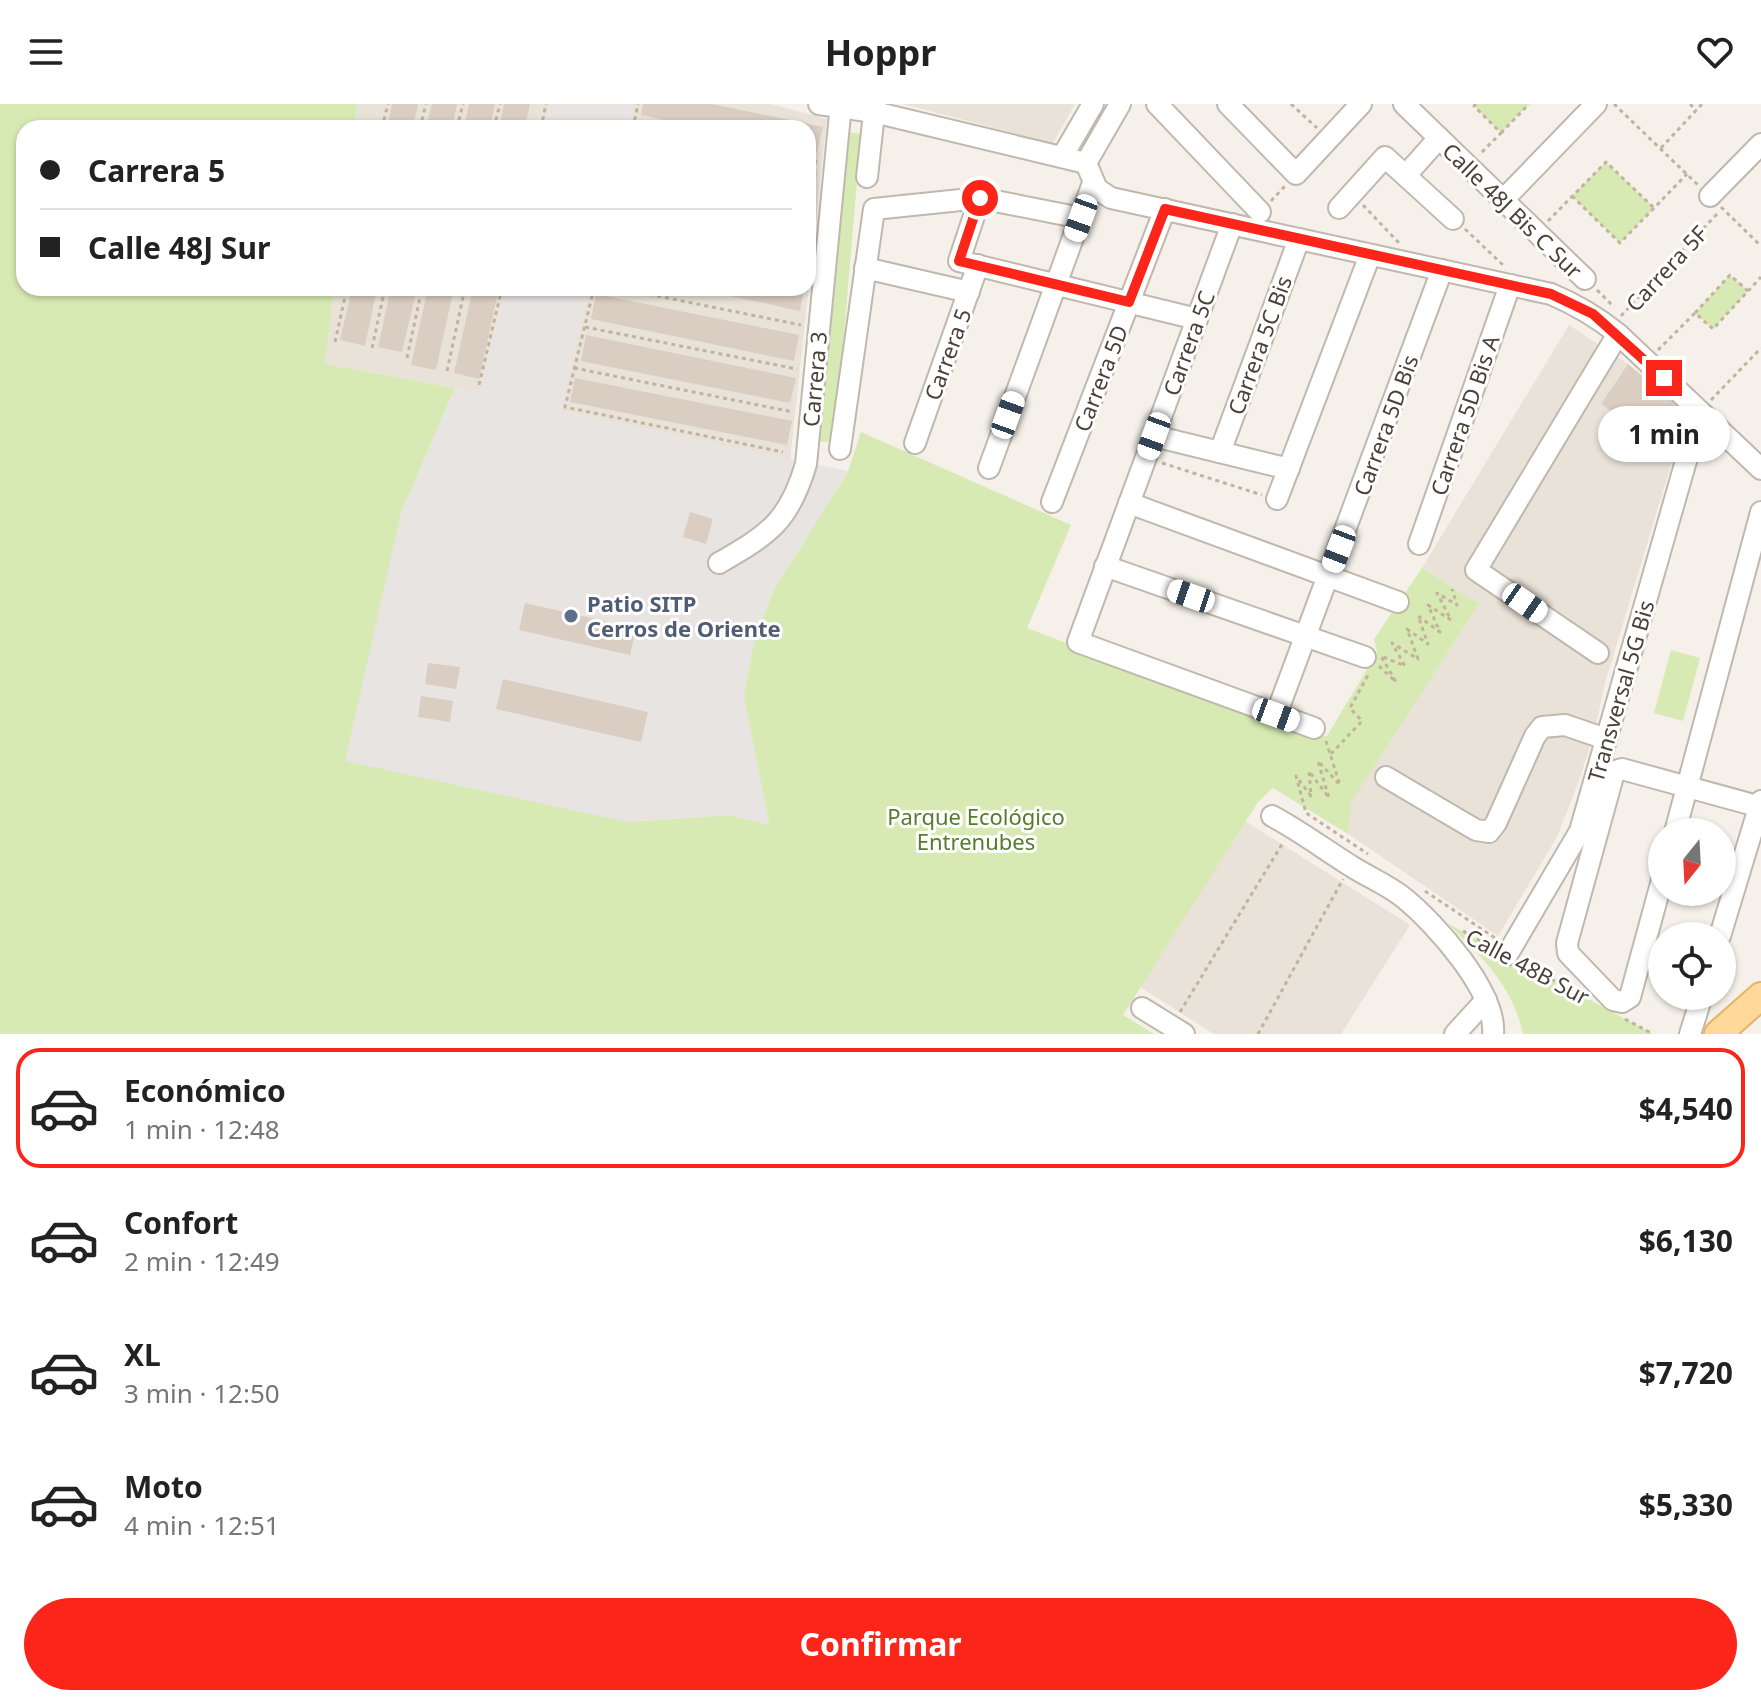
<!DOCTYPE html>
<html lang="es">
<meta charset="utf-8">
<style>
body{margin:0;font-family:"Noto Sans",sans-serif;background:#f6f6f6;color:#222;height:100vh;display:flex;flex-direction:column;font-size:30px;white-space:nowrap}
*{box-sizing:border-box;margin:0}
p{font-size:26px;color:#767676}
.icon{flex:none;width:44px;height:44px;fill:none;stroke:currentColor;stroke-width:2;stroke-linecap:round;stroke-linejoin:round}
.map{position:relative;height:930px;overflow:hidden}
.details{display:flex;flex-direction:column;background:#fff;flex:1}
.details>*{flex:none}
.hud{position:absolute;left:16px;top:16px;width:800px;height:176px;border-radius:24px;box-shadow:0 2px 6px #0004;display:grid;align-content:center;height:176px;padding:0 24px;background:#fff}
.needle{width:52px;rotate:198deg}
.controls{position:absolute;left:1648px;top:714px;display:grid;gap:16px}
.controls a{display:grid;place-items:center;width:88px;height:88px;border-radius:50%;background:#fff;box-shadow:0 2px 6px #0004;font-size:40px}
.end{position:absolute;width:36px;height:36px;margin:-18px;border:10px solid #fc251a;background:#fff;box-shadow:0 0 0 4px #fff}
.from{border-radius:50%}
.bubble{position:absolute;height:56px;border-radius:28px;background:#fff;box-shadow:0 2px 6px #0004;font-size:26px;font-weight:700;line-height:56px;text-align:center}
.car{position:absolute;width:24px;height:48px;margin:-24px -12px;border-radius:10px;box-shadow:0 0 6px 2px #0007;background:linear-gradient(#fff 24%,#345 0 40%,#fff 0 76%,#345 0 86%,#fff 0)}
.hud b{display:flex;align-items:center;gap:28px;height:76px;font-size:30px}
.hud b+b{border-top:2px solid #e0e0e0}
.hud i{width:20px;height:20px;background:#222}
ul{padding:14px 0 0;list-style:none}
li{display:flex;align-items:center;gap:24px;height:120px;margin:0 16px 12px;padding:0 8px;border:4px solid transparent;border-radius:24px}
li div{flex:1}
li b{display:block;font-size:30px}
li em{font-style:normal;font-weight:700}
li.selected{border-color:#fc251a}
li>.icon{width:72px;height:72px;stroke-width:1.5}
.action{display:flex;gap:16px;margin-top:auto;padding:16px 24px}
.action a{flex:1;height:92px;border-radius:48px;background:#fc251a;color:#fff;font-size:32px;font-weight:700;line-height:92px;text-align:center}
header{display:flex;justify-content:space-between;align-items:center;height:104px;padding:0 24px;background:#fff;font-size:36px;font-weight:700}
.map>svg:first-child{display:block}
.residential{fill:#e9e2d8}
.green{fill:#d7eab3}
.parking{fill:#e7e4e2}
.building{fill:#dacec3}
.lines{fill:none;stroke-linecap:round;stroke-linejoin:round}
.minor-casing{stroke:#c1b8ad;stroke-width:24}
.major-casing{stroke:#e6b368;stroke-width:30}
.path{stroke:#c3b29e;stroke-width:3;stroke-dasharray:4 4;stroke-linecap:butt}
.minor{stroke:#fff;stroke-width:20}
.major{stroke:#ffd89a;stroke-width:26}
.route{stroke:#fc251a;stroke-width:10}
.service-dot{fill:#5c6f8a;stroke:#fff;stroke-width:3}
.labels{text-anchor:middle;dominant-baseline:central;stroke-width:6;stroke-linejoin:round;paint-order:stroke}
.street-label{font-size:22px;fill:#4a4138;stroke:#fff}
.service-label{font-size:22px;font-weight:bold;fill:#4e5e75;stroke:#fff;text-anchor:start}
.park-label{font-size:22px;fill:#527d29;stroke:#fff}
</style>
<header><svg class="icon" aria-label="menu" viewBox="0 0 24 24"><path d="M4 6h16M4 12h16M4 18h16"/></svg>Hoppr<svg class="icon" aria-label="heart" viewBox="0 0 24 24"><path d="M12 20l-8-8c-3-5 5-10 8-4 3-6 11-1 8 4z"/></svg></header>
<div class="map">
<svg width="1761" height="930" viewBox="0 0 1761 930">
<rect width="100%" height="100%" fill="#f5f1ea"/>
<g class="residential">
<polygon points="357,0 771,0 827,15 790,357 455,284 325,260 334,184 808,184 808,24 354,24"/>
<polygon points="903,0 1075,0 1053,39"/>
<polygon points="1569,221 1628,260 1601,300 1674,351 1605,579 1594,630 1577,682 1557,733 1498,832 1348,730 1350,698 1479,500 1422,464"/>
<polygon points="1245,717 1410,821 1341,930 1214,930 1140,883"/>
</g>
<g class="green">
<polygon points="0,0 357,0 354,24 24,24 24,184 334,184 325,260 455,284 401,409 627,718 728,711 769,720 743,592 754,538 773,487 848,367 861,328 1071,421 1027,524 1310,631 1327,632 1377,549 1374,535 1422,464 1479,500 1351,698 1348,730 1273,684 1258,698 1123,911 1154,930 0,930"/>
<polygon points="1476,0 1529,0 1501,29 1474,2"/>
<polygon points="848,28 861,30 835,337 818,338"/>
<polygon points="1606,58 1654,104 1620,139 1572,92"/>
<polygon points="1730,171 1748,187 1713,225 1695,209"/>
<polygon points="1671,546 1700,554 1683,617 1654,609"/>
<path d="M1447 819 1653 930H1523C1513 882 1481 852 1447 819Z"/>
</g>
<g class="parking">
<polygon points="549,0 634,0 628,24 543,24"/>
<polygon points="504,184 590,184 561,307 848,367 773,487 754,538 744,592 769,721 728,711 627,718 345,657 401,409 455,284 479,289"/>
</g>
<g class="building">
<polygon points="392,0 418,0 413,24 387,24"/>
<polygon points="432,0 457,0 452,24 426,24"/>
<polygon points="469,0 495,0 490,24 464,24"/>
<polygon points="504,0 530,0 525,24 499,24"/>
<polygon points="643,0 712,0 823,23 817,48 808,46 808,24 702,24 641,11"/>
<polygon points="808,67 817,69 812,94 808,93"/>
<polygon points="352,184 377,184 365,242 340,236"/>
<polygon points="391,184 417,184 402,248 378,243"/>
<polygon points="428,184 454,184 436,266 411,261"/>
<polygon points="473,184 499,184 479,275 454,269"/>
<polygon points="693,184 804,184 800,207"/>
<polygon points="596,190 799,231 794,257 591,215"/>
<polygon points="586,231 796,274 790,299 581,257"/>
<polygon points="1628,260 1687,309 1674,351 1601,300"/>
<polygon points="575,274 792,317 787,341 570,298"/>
<polygon points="690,408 713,415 706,440 683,433"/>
<polygon points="525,499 636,524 630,551 519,526"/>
<polygon points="428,559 460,563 456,585 425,580"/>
<polygon points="503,575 648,608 641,638 496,605"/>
<polygon points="421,592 453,597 450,618 418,613"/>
</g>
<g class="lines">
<g class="minor-casing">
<g id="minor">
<polyline points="819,0 874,8 1086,59"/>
<polyline points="1157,0 1260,108"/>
<polyline points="1228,0 1296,70 1361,0"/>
<polyline points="1404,0 1585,175"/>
<polyline points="1062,53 1093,0"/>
<path d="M1086 59 1097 85 1111 94 1551 190C1577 201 1597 213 1618 230L1761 365"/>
<polyline points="1086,59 1120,0"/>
<polyline points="1406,71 1439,34"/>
<polyline points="867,73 875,0"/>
<polyline points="1710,92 1761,40"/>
<polyline points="980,94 959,157 1197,215"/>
<polyline points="1503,96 1596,0"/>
<polyline points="1339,104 1385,53 1453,115"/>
<polyline points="1232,120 1078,538 1314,624"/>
<polyline points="865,164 969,188"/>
<polyline points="1154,332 1289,365"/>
<polyline points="915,339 978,161"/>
<polyline points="840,345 874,105 980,94 1081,114"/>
<polyline points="1220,348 1299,135"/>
<polyline points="989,364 1093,79"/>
<polyline points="1277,395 1370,151"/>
<polyline points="1052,398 1165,105"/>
<polyline points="1129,399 1398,498"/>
<polyline points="1419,440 1510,181"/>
<path d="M719 459C769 430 789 418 806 360L841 0"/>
<polyline points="1105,462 1365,553"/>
<polyline points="1598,549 1476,466 1618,230"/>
<polyline points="1276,611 1442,166"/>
<polyline points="1386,673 1476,726 1489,728 1496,719 1535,632 1542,623 1565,621 1606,635"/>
<path d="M1272 712C1300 727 1324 745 1351 762 1368 773 1388 781 1404 794 1435 819 1497 888 1493 930"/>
<polyline points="1675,728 1761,408"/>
<polyline points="1662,776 1630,893 1622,898 1613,896 1568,849 1567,839 1613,672 1616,667 1622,665 1761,703"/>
<polyline points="1720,832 1761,697"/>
<polyline points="1507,851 1580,727 1700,308"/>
<polyline points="1142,904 1184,930"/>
<polyline points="1455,930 1486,896"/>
<polyline points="1690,930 1702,892"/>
</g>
</g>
<g class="major-casing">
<polyline id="major" points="1718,930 1761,892"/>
</g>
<g class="path">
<polyline points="1291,0 1317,24"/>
<polyline points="1476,0 1474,2 1501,29 1479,51"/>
<polyline points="1614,0 1698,81"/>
<polyline points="1690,0 1696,6"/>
<polyline points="634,22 646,24"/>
<polyline points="382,24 388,0"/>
<polyline points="420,24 426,0"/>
<polyline points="457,24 463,0"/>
<polyline points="494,24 500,0"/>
<polyline points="541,24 546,0"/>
<polyline points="633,24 638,0"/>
<polyline points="1501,29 1529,0"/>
<polyline points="1661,44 1702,0"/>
<polyline points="808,56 817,58"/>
<polyline points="1572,92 1620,139 1687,70"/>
<polyline points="1271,97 1285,82"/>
<polyline points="1363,101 1399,139"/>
<polyline points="1721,103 1761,142"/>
<polyline points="1548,117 1606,58 1654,104"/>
<polyline points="1465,125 1503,161"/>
<polyline points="594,184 565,303 783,348"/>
<polyline points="618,184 801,221"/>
<polyline points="1597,186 1614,203"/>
<polyline points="1695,209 1730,171 1748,187"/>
<polyline points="1621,212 1717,110"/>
<polyline points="585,223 797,265"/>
<polyline points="335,238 347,184"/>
<polyline points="372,244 385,184"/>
<polyline points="1658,246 1695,209 1713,225 1761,173"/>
<polyline points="407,254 422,184"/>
<polyline points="574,264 793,308"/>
<polyline points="447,267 465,184"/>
<polyline points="479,281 502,184"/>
<polyline points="1711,296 1761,244"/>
<polyline points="1162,359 1262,391"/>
<polyline points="1379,562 1396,578 1381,552 1405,562 1392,539 1418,555 1407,525 1428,540 1418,512 1440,528 1428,501 1451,516 1437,489 1457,501 1452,485"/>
<polyline points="1326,637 1340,681 1318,657 1329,694 1309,667 1311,692 1296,672 1306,709 1368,750"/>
<polyline points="1331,650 1362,617 1350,604 1368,571"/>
<polyline points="1425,787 1498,836"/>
<polyline points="1463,827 1492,843"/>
<polyline points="1523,860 1583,892"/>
<polyline points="1180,908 1284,737"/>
<polyline points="1625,915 1653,930"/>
<polyline points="1258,930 1343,775"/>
</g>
<use href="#minor" class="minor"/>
<use href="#major" class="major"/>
</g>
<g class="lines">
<polyline class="route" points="980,94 959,157 1129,198 1165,105 1551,190 1593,210 1664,274"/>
</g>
<circle class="service-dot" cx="571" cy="512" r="8"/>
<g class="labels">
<g class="street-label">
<text transform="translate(1513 106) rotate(44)">Calle 48J Bis C Sur</text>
<text transform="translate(1666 164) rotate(-47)">Carrera 5F</text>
<text transform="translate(1188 239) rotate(-70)">Carrera 5C</text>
<text transform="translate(1259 241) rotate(-70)">Carrera 5C Bis</text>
<text transform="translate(947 250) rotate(-70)">Carrera 5</text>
<text transform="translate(1100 274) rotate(-69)">Carrera 5D</text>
<text transform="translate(814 275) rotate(-85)">Carrera 3</text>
<text transform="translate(1464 311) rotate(-71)">Carrera 5D Bis A</text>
<text transform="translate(1385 321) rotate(-70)">Carrera 5D Bis</text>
<text transform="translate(1620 587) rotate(-74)">Transversal 5G Bis</text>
<text transform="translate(1528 862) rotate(28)">Calle 48B Sur</text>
</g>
<g class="service-label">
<text x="587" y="499">Patio SITP<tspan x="587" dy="25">Cerros de Oriente</tspan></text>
</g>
<g class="park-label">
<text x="976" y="712">Parque Ecológico<tspan x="976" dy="25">Entrenubes</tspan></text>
</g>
</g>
</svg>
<div class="controls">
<a><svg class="needle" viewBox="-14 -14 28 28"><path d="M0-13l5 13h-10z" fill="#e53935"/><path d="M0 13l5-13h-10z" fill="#767676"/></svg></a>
<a><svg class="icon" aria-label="locate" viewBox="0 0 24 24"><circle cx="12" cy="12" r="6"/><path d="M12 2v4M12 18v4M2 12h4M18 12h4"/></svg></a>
</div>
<i class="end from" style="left:980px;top:94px"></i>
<i class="end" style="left:1664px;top:274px"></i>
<div class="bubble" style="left:1598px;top:302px;width:132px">1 min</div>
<i class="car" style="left:1081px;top:114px;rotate:200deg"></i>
<i class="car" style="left:1008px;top:311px;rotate:20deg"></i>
<i class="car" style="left:1154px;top:332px;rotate:200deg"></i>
<i class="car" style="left:1339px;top:445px;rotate:201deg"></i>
<i class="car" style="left:1191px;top:492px;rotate:289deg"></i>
<i class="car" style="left:1525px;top:499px;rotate:125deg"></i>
<i class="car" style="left:1276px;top:611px;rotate:110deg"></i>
<div class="hud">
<b><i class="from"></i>Carrera 5</b>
<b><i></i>Calle 48J Sur</b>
</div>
</div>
<section class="details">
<ul>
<li class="selected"><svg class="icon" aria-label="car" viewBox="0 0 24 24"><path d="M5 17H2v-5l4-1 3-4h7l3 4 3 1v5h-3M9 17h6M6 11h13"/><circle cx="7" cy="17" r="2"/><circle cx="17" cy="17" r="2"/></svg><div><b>Económico</b><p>1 min · 12:48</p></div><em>$4,540</em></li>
<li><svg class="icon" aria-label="car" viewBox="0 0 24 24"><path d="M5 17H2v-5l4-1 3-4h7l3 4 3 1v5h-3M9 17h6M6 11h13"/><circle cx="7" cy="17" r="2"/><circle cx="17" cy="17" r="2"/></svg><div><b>Confort</b><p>2 min · 12:49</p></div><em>$6,130</em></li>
<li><svg class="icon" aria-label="car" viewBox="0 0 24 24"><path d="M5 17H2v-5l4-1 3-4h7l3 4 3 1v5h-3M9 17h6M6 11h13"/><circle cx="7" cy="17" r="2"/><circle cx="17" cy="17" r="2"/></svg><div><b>XL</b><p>3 min · 12:50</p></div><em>$7,720</em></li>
<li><svg class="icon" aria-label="car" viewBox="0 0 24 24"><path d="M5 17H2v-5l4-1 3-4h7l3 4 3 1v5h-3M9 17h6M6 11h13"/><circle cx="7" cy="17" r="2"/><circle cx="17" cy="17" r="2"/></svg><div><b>Moto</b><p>4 min · 12:51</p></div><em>$5,330</em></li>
</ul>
<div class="action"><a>Confirmar</a></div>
</section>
